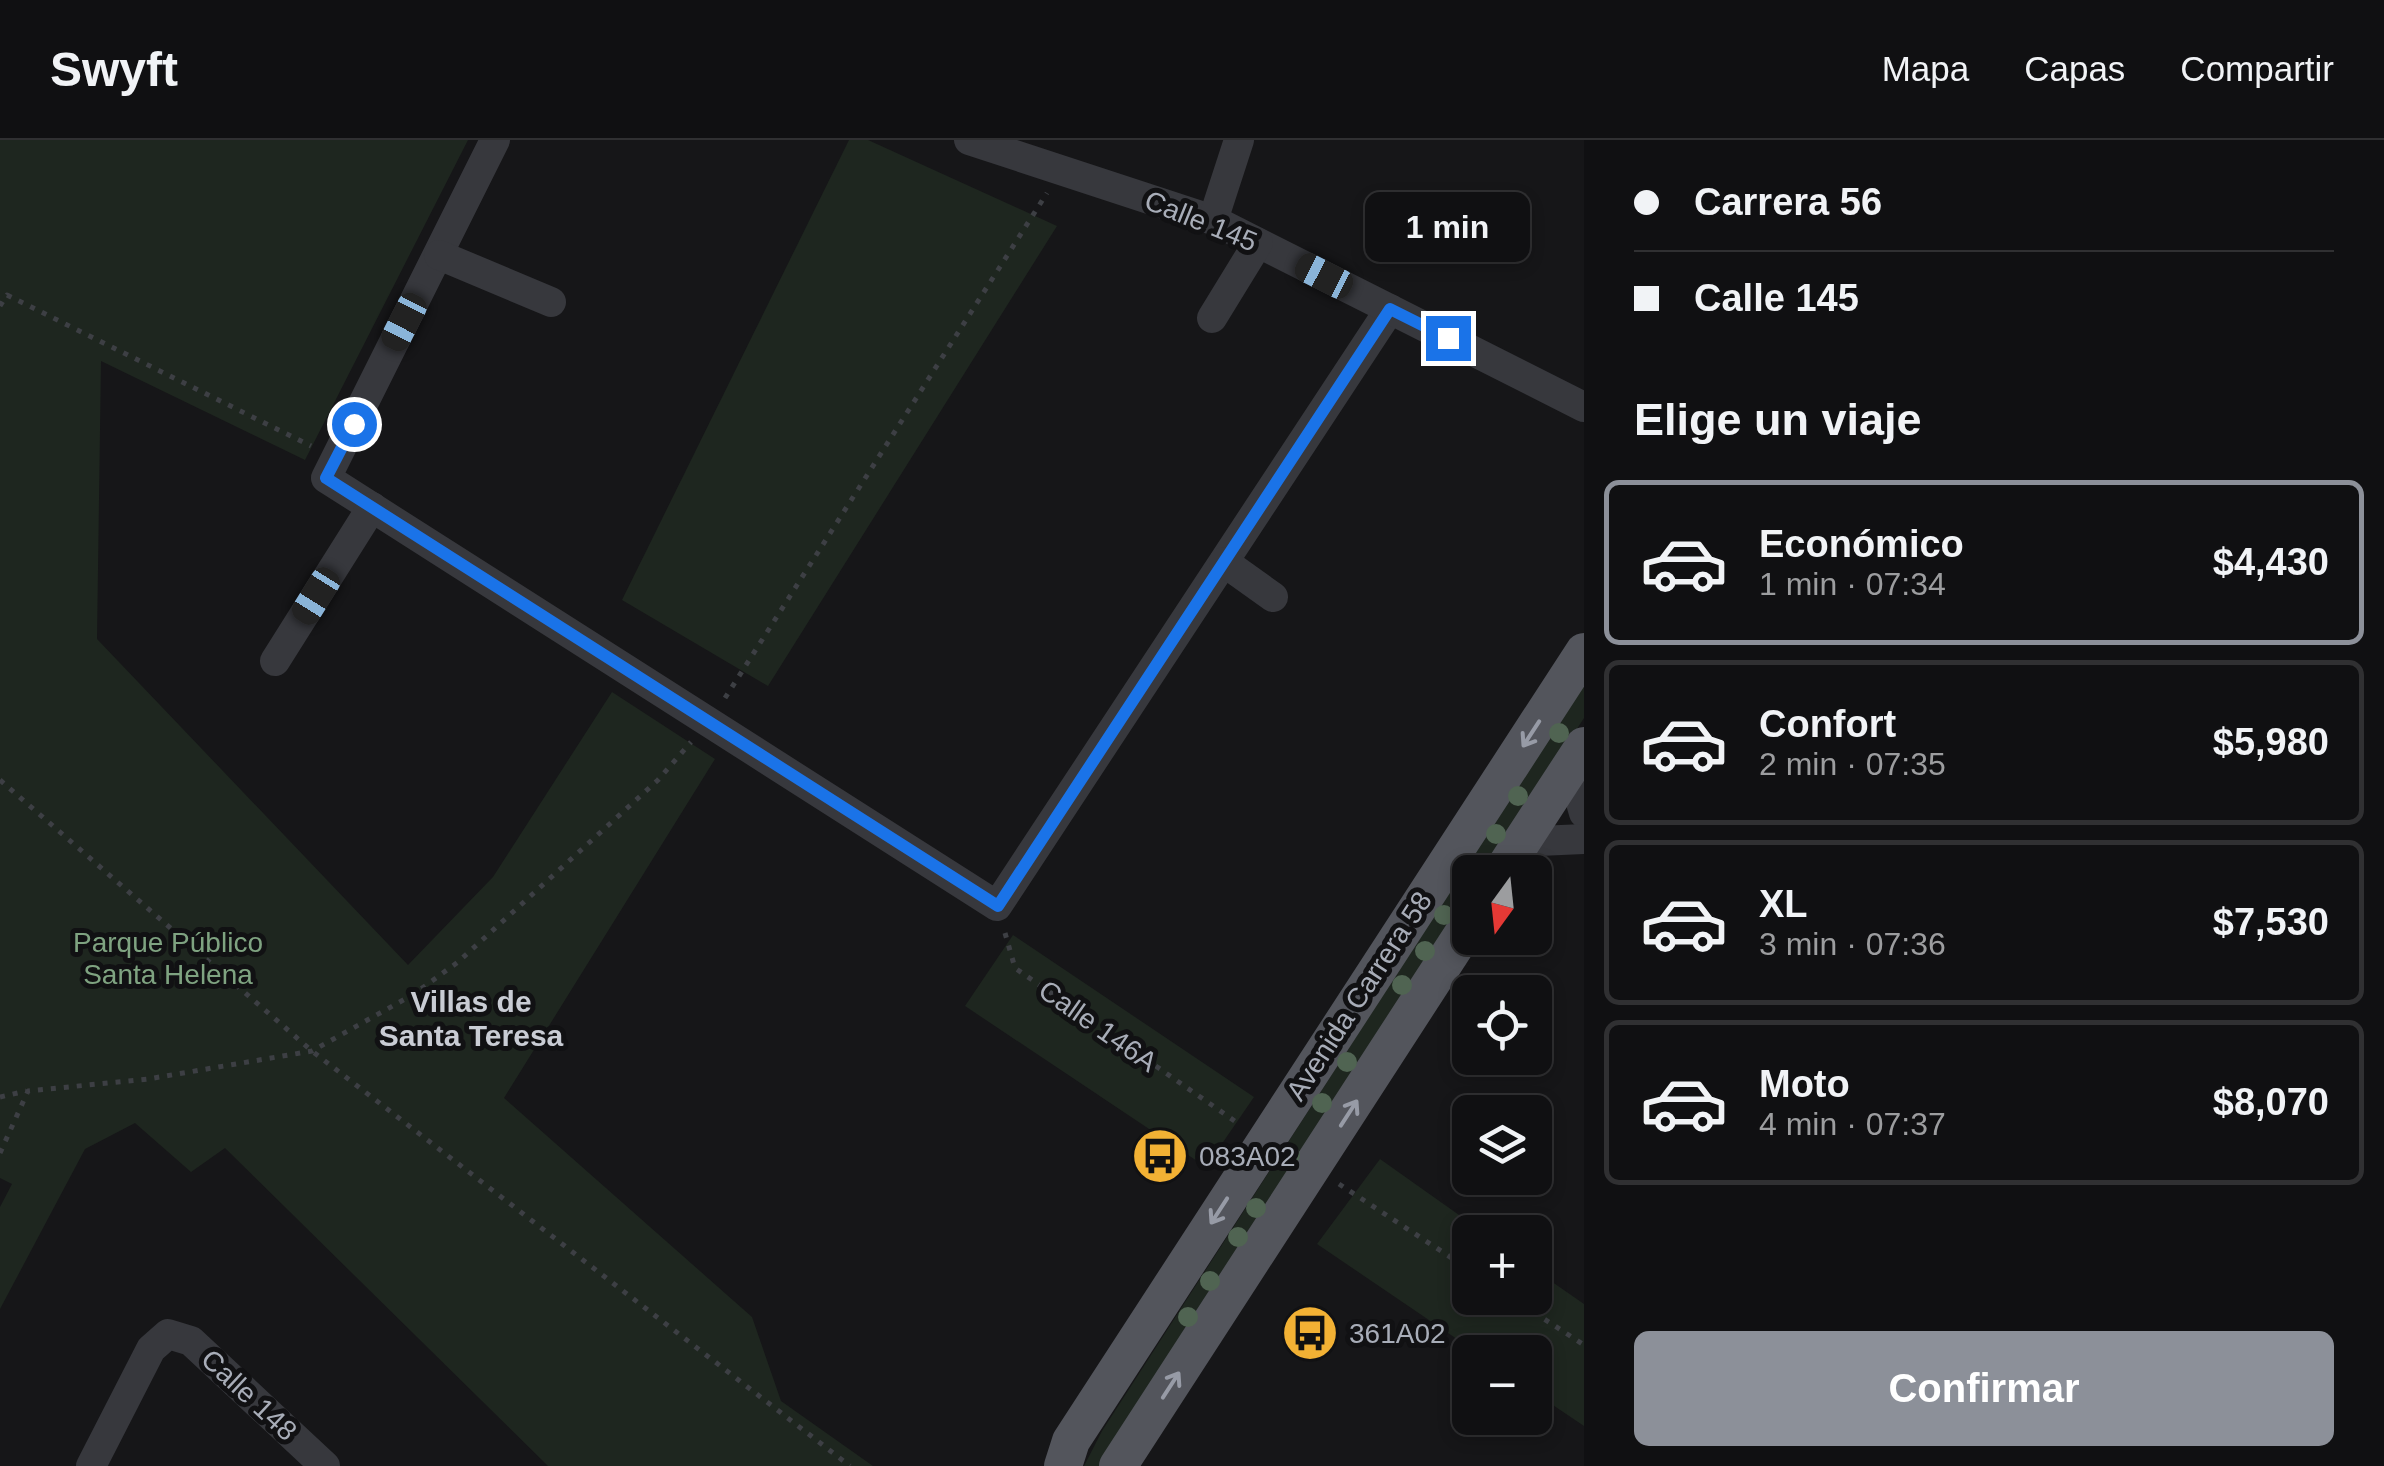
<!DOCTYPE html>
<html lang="es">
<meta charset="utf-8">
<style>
body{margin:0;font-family:Arial,sans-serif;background:#19191b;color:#f1f3f6;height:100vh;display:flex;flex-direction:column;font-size:38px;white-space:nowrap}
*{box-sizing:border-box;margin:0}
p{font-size:32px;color:#9c9d9f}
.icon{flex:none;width:55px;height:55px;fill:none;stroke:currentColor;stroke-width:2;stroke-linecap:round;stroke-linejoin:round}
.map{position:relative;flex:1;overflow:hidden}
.sheet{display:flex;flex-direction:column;background:#101012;width:800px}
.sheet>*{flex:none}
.banner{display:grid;align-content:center;height:220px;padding:0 50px;background:#101012}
.needle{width:65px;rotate:195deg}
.fabs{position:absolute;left:1452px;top:715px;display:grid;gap:20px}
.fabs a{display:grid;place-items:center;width:100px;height:100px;border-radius:15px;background:#101012;box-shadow:0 5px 15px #0003,0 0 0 2px #303032;font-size:50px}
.end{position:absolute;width:45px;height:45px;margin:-22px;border:12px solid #1a73e8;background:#fff;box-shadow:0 0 0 5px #fff}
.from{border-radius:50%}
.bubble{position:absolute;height:70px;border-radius:15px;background:#101012;box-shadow:0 5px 15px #0003,0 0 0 2px #303032;font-size:32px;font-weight:800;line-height:70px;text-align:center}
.car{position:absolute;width:30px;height:60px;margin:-30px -15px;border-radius:12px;box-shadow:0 0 8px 2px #0007;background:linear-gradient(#222 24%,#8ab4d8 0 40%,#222 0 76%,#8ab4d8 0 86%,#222 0)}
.banner b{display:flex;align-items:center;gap:35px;height:95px;font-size:38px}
.banner b+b{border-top:2px solid #303032}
.banner i{width:25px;height:25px;background:#f1f3f6}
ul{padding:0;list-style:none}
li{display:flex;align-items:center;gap:30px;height:165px;margin:0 20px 15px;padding:0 30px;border:5px solid #303032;border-radius:15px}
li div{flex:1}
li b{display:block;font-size:38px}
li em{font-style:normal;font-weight:800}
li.on{border-color:#8c9099}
li>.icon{width:90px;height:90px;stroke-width:1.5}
h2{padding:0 50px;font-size:45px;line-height:120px}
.button{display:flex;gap:20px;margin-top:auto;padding:20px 50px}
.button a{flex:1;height:115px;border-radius:15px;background:#8c9099;color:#fff;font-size:40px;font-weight:800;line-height:115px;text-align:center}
header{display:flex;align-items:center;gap:60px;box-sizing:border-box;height:140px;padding:0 50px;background:#101012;border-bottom:2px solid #303032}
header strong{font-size:48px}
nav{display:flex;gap:55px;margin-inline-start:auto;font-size:35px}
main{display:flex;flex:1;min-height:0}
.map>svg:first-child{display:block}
.green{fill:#1e261f}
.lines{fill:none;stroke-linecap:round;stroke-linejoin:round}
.path{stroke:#3d3f44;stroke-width:5;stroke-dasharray:5 8;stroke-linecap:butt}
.minor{stroke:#37383d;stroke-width:30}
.major{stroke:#53555c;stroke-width:38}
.tree{fill:#506452}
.oneway{stroke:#979ba6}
.route{stroke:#1a73e8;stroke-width:12}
.labels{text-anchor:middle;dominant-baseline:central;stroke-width:10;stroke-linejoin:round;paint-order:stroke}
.street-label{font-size:28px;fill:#a8adb8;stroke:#111113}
.park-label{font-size:28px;fill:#7fa381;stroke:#111113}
.poi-label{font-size:28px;fill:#a8adb8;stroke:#111113;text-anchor:start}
.neighbourhood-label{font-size:30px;font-weight:bold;fill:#c9ccd4;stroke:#111113}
</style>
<header>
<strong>Swyft</strong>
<nav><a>Mapa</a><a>Capas</a><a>Compartir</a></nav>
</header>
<main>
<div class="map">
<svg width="1584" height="1326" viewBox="0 0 1584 1326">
<rect width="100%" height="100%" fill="#161618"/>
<g class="green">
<polygon points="0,0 468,0 305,320 101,221 97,499 408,825 493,737 612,552 715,619 504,958 752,1177 781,1261 873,1326 548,1326 225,1008 191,1032 135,983 85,1009 0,1169 0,1067 12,1044 0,1038"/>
<polygon points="849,0 868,0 1057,86 768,546 622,460"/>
<polygon points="1584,543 1584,578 1484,732 1470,732 1470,755 1104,1326 1084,1326 1102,1291"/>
<polygon points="1013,795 1254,957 1206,1027 965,866"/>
<polygon points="1380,1019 1483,1092 1470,1092 1470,1158 1535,1158 1535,1130 1584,1164 1584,1286 1535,1253 1535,1212 1476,1212 1317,1104"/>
</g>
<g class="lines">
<g class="path">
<polyline points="0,166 7,155 311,306"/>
<polyline points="725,558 1047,53"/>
<polyline points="0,640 312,911 850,1326"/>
<polyline points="1005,793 1015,828 1239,984"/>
<polyline points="0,957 26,951"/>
<polyline points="0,1013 28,951 148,939 312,911 414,854 458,822 658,640 691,602"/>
<polyline points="1339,1044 1470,1130"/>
<polyline points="1512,1158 1584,1205"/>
</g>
<g class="minor">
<polyline points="495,0 326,338 997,766 1390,169"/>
<polyline points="969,0 1213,80 1584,267"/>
<polyline points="1213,80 1239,0"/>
<polyline points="439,115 551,162"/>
<polyline points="1212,178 1258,103"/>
<polyline points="1224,422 1273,457"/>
<polyline points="275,521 372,367"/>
<polyline points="1575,619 1575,642 1584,673"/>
<polyline points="1519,706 1539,701 1584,699"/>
<polyline points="91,1326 151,1209 168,1194 191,1201 325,1326"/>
</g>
<g class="major">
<polyline points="1502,732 1584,606"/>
<polyline points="1063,1326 1071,1301 1584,512"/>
<polyline points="1118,1326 1470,783"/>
</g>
</g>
<g class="tree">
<circle cx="1559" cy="593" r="10"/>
<circle cx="1518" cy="656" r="10"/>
<circle cx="1496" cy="694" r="10"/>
<circle cx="1444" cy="775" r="10"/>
<circle cx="1425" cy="811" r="10"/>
<circle cx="1402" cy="845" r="10"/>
<circle cx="1347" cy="922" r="10"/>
<circle cx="1322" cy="963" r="10"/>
<circle cx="1290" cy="1015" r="10"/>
<circle cx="1256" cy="1068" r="10"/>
<circle cx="1238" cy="1097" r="10"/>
<circle cx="1210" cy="1141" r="10"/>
<circle cx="1188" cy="1177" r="10"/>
</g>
<defs><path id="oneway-shaft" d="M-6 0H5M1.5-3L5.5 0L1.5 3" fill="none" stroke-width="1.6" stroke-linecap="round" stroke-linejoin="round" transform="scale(2.5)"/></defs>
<g class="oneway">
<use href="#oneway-shaft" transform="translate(1531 594) rotate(123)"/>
<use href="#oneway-shaft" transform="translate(1349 973) rotate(-57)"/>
<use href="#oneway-shaft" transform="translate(1219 1071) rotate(123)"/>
<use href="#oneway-shaft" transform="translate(1171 1245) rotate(-57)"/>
</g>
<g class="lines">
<polyline class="route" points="354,284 326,338 998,766 1390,169 1448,198"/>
</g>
<defs>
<g id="bus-disc" transform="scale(2.875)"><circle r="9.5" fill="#f2b134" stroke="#111113"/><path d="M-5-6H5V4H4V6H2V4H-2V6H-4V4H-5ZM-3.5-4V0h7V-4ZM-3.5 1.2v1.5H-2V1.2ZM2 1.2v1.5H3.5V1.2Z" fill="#111"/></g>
</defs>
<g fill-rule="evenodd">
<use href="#bus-disc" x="1160" y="1016"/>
<use href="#bus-disc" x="1310" y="1193"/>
</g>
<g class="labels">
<g class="street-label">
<text transform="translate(1201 81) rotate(22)">Calle 145</text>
<text transform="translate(1359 856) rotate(-57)">Avenida Carrera 58</text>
<text transform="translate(1098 886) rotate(35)">Calle 146A</text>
<text transform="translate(249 1255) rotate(43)">Calle 148</text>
</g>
<g class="park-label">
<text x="168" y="802">Parque Público<tspan x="168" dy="32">Santa Helena</tspan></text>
</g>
<g class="poi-label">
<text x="1199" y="1016">083A02</text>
<text x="1349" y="1193">361A02</text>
</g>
<g class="neighbourhood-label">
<text x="471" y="861">Villas de<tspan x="471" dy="34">Santa Teresa</tspan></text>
</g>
</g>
</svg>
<div class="fabs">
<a><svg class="needle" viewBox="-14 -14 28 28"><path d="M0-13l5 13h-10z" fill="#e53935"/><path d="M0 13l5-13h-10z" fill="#9c9d9f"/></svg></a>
<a><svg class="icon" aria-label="locate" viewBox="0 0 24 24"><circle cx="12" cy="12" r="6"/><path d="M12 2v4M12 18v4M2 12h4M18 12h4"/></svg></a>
<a><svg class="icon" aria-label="layers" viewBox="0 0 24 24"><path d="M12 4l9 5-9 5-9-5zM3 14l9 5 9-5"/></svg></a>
<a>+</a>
<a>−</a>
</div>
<i class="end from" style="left:354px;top:284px"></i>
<i class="end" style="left:1448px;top:198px"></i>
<div class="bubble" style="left:1365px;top:52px;width:165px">1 min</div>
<i class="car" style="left:1324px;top:136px;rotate:297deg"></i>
<i class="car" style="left:404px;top:182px;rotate:207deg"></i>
<i class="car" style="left:316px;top:456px;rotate:212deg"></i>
</div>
<section class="sheet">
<div class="banner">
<b><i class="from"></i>Carrera 56</b>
<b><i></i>Calle 145</b>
</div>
<h2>Elige un viaje</h2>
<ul>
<li class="on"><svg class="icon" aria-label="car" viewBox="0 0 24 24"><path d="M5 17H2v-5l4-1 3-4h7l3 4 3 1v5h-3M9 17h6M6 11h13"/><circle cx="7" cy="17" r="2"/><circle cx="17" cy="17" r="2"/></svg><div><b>Económico</b><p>1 min · 07:34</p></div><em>$4,430</em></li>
<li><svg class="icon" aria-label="car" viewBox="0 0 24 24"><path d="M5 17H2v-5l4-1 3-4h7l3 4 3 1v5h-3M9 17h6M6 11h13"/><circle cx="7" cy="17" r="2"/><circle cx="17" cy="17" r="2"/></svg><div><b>Confort</b><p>2 min · 07:35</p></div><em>$5,980</em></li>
<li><svg class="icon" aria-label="car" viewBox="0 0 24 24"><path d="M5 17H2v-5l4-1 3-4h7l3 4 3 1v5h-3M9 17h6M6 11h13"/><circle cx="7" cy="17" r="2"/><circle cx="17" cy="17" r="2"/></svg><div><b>XL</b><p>3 min · 07:36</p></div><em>$7,530</em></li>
<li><svg class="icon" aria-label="car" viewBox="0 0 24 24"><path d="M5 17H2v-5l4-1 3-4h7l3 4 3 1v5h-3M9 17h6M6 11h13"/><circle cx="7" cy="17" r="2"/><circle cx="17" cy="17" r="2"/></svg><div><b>Moto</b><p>4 min · 07:37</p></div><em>$8,070</em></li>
</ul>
<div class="button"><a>Confirmar</a></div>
</section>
</main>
